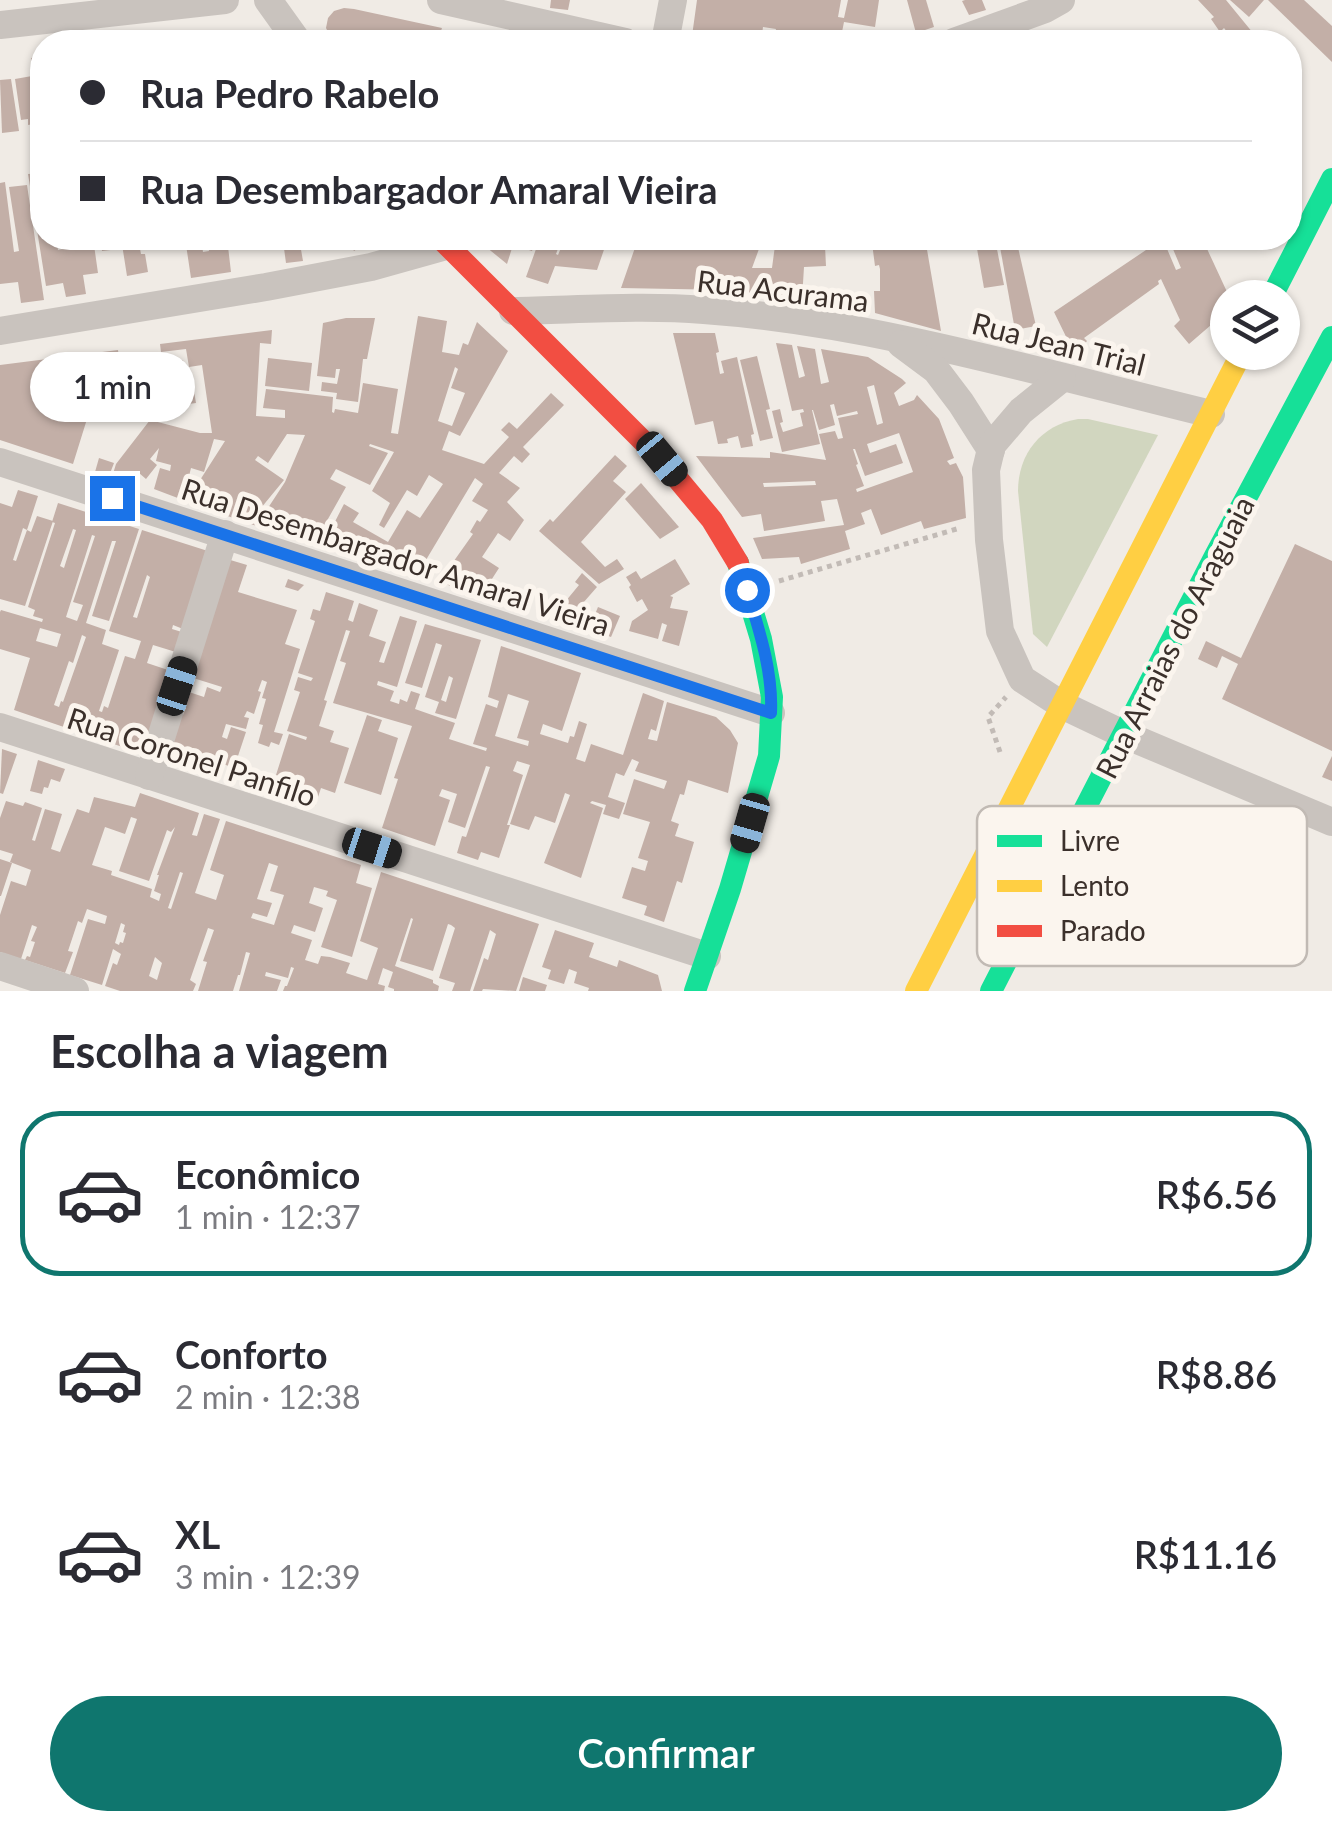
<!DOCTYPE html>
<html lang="pt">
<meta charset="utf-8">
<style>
body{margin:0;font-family:Lato,sans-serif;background:#f2f2f3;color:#2b2b33;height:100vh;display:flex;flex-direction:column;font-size:38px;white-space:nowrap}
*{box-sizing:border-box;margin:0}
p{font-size:32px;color:#7c7c81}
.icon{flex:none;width:55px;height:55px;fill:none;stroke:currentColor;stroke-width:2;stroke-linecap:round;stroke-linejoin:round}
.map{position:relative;height:991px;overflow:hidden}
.drawer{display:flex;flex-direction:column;background:#fff;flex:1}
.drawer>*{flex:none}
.top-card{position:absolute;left:30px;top:30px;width:1272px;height:220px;border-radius:40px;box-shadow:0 2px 8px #0004;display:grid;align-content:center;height:220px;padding:0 50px;background:#fff}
.buttons{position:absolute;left:1210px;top:280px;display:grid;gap:20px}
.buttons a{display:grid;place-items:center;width:90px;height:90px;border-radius:50%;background:#fff;box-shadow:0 2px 8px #0004;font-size:50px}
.end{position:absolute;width:45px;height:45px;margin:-22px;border:12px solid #1a73e8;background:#fff;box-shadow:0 0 0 5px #fff}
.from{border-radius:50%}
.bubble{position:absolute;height:70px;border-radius:35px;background:#fff;box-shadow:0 2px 8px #0004;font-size:32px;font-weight:600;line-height:70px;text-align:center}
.car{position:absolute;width:30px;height:60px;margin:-30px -15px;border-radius:12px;box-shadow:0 0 8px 2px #0007;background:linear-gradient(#222 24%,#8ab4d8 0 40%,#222 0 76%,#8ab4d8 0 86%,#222 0)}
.top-card b{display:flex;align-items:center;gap:35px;height:95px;font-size:38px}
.top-card b+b{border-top:2px solid #e1e1e2}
.top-card i{width:25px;height:25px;background:#2b2b33}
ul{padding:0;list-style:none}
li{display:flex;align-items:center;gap:30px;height:165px;margin:0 20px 15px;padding:0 30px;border:5px solid transparent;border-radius:40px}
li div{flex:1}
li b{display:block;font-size:38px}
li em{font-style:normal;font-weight:600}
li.current{border-color:#0f766e}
li>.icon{width:90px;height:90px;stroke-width:1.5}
h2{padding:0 50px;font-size:45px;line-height:120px}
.action{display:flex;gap:20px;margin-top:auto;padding:20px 50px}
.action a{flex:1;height:115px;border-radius:60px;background:#0f766e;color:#fff;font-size:40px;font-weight:600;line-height:115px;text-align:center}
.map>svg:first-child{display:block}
.green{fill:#d1d6bf}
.building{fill:#c3afa7;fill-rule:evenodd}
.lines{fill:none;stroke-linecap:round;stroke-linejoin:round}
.path{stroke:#c2bbb6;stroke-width:5;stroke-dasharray:5 5;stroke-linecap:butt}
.street{stroke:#c9c3be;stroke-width:28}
.fast{stroke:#16e098;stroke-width:22}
.slow{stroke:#ffcf43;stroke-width:22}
.jam{stroke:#f24e42;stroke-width:22}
.route{stroke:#1a73e8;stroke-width:12}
.labels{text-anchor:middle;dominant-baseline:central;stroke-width:10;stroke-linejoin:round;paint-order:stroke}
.street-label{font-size:30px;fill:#3b302b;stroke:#fbf5ee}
.key{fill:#fbf5ee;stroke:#c1bab4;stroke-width:2.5}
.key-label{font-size:28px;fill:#3b302b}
</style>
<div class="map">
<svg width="1332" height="991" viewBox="0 0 1332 991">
<rect width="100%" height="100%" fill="#f0ebe5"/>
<path class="green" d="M1078 419H1088L1158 435 1047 647 1033 634 1018 491C1018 454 1041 425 1078 419Z"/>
<g class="building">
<polygon points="551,0 570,0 568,10 550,8"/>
<polygon points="697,0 841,0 838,17 844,18 848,0 879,0 875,27 844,22 840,42 773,42 776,29 763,27 761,42 732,42 692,36"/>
<polygon points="907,0 926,0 934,27 916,33"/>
<polygon points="965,0 982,0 986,10 969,15 962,1"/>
<polygon points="1198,0 1226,0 1253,33 1243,42 1235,42 1224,28 1220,32 1211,19 1214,17"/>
<polygon points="1230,0 1264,0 1249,17"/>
<polygon points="1268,0 1304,0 1332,26 1332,62"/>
<polygon points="344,8 354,9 442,28 437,42 333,42 326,28 328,18 334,11"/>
<polygon points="42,56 42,110 40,110 31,58"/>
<polygon points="32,76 37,117 39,116 40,123 28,125 28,119 21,120 15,79"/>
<polygon points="11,79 19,131 2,133 0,80"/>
<polygon points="42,173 42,238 56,238 58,250 63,249 61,238 93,238 98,273 83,275 86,294 66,297 63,283 46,286 28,174"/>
<polygon points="5,182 14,252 19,251 9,187 27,185 44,300 21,303 18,282 0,284 0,183"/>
<polygon points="100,238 117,238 119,249 102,251"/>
<polygon points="121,238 138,238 141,254 145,254 148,272 127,276"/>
<polygon points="185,238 201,238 203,252 209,251 207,238 227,238 231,272 191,278"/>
<polygon points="250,238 299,238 303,261 286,263 283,241 251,245"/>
<polygon points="347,238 373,238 354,251"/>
<polygon points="475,238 537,238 532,251 513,245 507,264"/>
<polygon points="540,238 562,238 556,254 558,255 565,238 608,238 597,270 555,266 548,284 526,277"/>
<polygon points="663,238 763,238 752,268 772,268 776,238 925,238 941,331 875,313 874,291 880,291 880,269 879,265 875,266 872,243 825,246 826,266 804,267 802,299 728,290 621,288 638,239 660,246"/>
<path d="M1141 238H1202L1228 294 1211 325 1189 344 1174 326 1180 320 1161 279 1158 281 1159 284 1084 338 1087 341 1075 355 1054 312 1146 250ZM1170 242 1181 268 1176 270 1165 244Z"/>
<polygon points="995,239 1004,285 984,288 976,243"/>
<polygon points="1017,243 1036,326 1015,330 1000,247"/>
<path d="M418 316 447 321 442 352 459 355 463 343 468 345 477 322 508 351 460 436 449 431 442 450 484 464 509 437 501 430 509 422 517 429 551 393 564 405 523 447 530 454 522 463 514 456 499 473 520 488 507 502 524 520 510 541 498 533 482 557 499 568 481 596 439 582 473 534 470 532 477 520 480 522 488 510 472 501 483 484 475 478 417 575 323 545 344 504 359 513 353 522 388 542 407 510 420 518 443 484 429 475 417 496 407 490 384 528 379 525 390 503 372 491 394 452 370 444 369 446 388 453 370 485 336 469 330 479 346 487 315 542 298 535 296 538 257 526 186 502 225 441 214 439 204 472 191 468 183 500 154 489 160 468 170 471 171 465 156 461 159 448 150 459 157 465 146 479 139 473 131 484 112 477 116 464 150 420 200 433H212L202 365 189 367 186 349 161 352 160 344 272 330 271 344 260 343 256 416 285 418V410L263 408 266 389 333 397 332 412 334 413 335 409 358 413 363 383 398 389 391 433 398 434ZM455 367 458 369 451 388 465 393 452 426 438 421ZM287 434 305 435 285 482 266 511 261 508 284 480 255 460 258 456 268 463Z"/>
<polygon points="346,318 375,318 367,359 363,359 358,402 336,399 337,393 321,391 322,382 337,384 340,369 336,369 335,378 317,376 323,323"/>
<polygon points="673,333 715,333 719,352 716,353 720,374 724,373 721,361 737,357 754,434 751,435 753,446 741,448 738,436 727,439 728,443 718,444 713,421 695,425"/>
<path d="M776 343 792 345 799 378 805 376 797 346 815 349 821 384 829 382 821 349 868 357 902 379 906 383 894 393 899 406 914 400 917 395 939 419 954 458 947 461 950 465 956 463 963 477 966 518 924 529 921 521 881 535 871 509 861 513 865 524 845 531 850 549 801 564 799 557 762 559 753 538 844 525 837 499 821 501 825 521 764 531 761 514 742 517 696 456 770 458V452L826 460 819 434 835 431 838 439 843 438 838 418 858 414 857 411 837 416 834 404 830 405 835 425 819 430 813 410H812L820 444 782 452 772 411 780 409 783 422 780 423 783 432 803 426 800 413 804 412 803 409 792 411ZM874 385 883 423 877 425 867 387ZM899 433 913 472 857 492 856 489 864 486 856 465 858 464 853 449H855L865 476 903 463 896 444 870 453 867 444ZM815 481 816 485 764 487 763 483Z"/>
<polygon points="118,350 124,399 92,403 73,464 0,440 0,365"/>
<polygon points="757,356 770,409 766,410 773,438 760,441 740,360"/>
<polygon points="268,358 312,363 309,391 265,386"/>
<polygon points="183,360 186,386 193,385 196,403 166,407 160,363"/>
<polygon points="615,455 627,466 613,481 626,492 581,542 605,567 617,559 624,569 599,584 539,531 550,519 553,522"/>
<polygon points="99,458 114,463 109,476 95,472"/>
<polygon points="641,483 679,527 660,539 625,499"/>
<polygon points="18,490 38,496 27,530 23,528 13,560 16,561 27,530 31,532 37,516 53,521 25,606 0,599 0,503 12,507"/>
<path d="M58 503 139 529 109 621 92 616 116 541H112L86 623 106 630 102 644 119 650 99 711 102 712 104 706 108 708 125 656 135 659 141 641 109 631 142 530 211 552 183 629 173 625 172 629 185 633 179 653 153 645 147 663 168 670 146 755 14 710 30 658 0 649V612L1 610 42 622 43 619 33 616 35 610 28 607 55 523 52 522ZM73 529 76 530 64 568 60 566ZM92 535 95 536 73 602 83 605 77 621 66 617ZM147 575 150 577 137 618 133 617ZM40 628 61 634 57 647 36 641ZM82 635 86 637 63 702 61 701 59 707 54 705 69 661 73 663Z"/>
<polygon points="1295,544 1332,561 1332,751 1222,699 1238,664 1222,656 1217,668 1198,659 1206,641 1241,658"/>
<polygon points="227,559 247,565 238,592 297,610 285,644 300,649 274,732 283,734 279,745 271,742 269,747 258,743 263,725 259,724 266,699 262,698 267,682 262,680 258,691 261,692 254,714 247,711 244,717 249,718 246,729 226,724 222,737 227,739 231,727 246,732 234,768 196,754 192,767 164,758 178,713 183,715 186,708 180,707 186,691 204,697 207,687 220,692 222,687 190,677"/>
<polygon points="675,559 690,584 670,596 673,597 670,608 688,611 679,646 662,641 667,625 662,623 658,639 629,631 632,621 648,610 642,599 637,602 629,587 631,585 626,577 636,571 641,579"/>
<polygon points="582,573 597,587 576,611 565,602 579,585 575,582"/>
<polygon points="288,579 304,585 298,591 285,587"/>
<path d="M326 592 354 601 348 620 353 622 359 603 378 610 369 636 386 642 379 662 384 663 400 616 417 621 397 687 378 681 377 685 394 691 390 701 399 704 400 699 407 702 411 691 420 694 415 709 455 723 449 739 486 751 487 748 473 744 486 704 497 708 499 701 488 697 501 646 581 673 562 731 543 724 540 734 568 743 570 736 574 737 579 721 587 724 576 759 585 762 591 744 623 755 643 693 664 701 656 731 651 729 648 739 657 741 667 702 716 717 730 730 738 743 728 793 688 780 684 795 680 794 671 821 679 824 675 836 694 842 682 883 677 881 664 922 644 915 647 906 622 898 632 867 645 871 648 861 638 858 650 822 623 814 634 779 664 789 667 781 635 771 639 762 632 759 624 776 616 773 608 797 625 803 619 819 603 814 606 805 592 801 590 803 603 808 581 878 544 863 570 795 565 793 555 823 535 816 529 830 510 824 530 765 517 761 513 771 523 775 507 825H510L499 858 481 852 478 860 457 853 462 836 466 837 490 767 486 766 465 828 448 822 457 794 442 789 439 796 450 800 435 846 382 828 398 779 394 778 412 726 333 703 346 663 340 661 350 631 346 630 324 700 327 701 319 726 334 731 330 742 349 748 335 793 321 788 315 806 296 801 301 784 276 775 289 734 306 740 307 737 287 731 300 692 294 690 298 677 311 681 313 678 298 673 315 621 310 619 313 609 320 611ZM508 694 529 701 517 738 529 741 528 746 495 736Z"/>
<polygon points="598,607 620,616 611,637 589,629"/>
<path d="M425 624 481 640 456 719 435 713 439 702 425 697 442 645 436 643 422 688 405 683ZM449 676 453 678 446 702 441 700Z"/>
<polygon points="367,715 382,720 378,731 398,738 381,795 344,783"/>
<polygon points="2,749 17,754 3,794 0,793"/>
<polygon points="1332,756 1332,781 1322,777"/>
<polygon points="38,760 65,769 60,782 51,779 48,788 44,787 42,794 30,791"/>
<path d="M140 793 199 813 192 835 197 836 204 814 220 819 195 893 216 900 224 875 210 870 226 821 361 865 356 883 372 888 352 957 321 947 337 900 326 896 328 891 314 887 309 903 323 908 315 932 294 925 291 933 312 940 305 960 318 964 321 956 330 957 350 963 346 973 367 980 378 948 360 941 381 872 539 924 516 991 483 989 482 991H473L484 958 488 960 496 934 490 930 470 991H452L455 983 439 978 455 928 451 925 448 924 433 971 400 961 413 919 411 918 395 966 433 980V983L439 986 438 991H394V989L388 987 393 972 383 968 378 984 385 986 384 991H283L285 986H287L294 968 291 967 288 978 266 972 265 976 281 980 277 991H239L250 953 246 952 241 971 240 975H238L233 991H198L207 962 203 961 214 930 208 928 190 980 196 984 193 991H120L105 986 113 963 117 965 121 954 113 949 102 985 70 975 88 919 105 924 107 916 87 909 82 923 78 921 68 951 73 952 65 973 25 960 27 956 30 957 35 942 31 941 37 927 32 925 21 959 0 952V915L11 881 26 886 31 870 10 862 13 854 0 850V818L6 801 23 806 25 802 42 808 32 840 35 841 45 809 62 814 51 849 60 852 77 809 89 813 94 797 135 807ZM131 817 137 819 119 871 149 881 167 830 171 832 175 827 157 875H159L154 891 161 894 159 901 150 897 152 889 111 875 112 871 92 865 105 827 125 834ZM269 863 278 866 270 891 284 895 274 925 251 918 253 913 267 917 272 903 257 899ZM180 872 183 873 171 909 168 908ZM121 923 125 925 123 932 126 933 123 943 120 942 119 945 115 943ZM155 957 162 963 157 980 149 976Z"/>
<polygon points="0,859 12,863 1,896 0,896"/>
<polygon points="555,930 594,943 589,957 617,967 619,960 658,975 662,991 588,991 589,988 574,983 577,972 569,969 564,984 548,979 551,970 542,967"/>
<polygon points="523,977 547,985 545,991 519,991"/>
</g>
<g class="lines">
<g class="path">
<polyline points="779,581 960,528"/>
<polyline points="1000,752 988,717 1006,697"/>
</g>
<g class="street">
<polyline points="268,0 298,42"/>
<polyline points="441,0 625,42"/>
<polyline points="0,25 225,0"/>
<polyline points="665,42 673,0"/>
<polyline points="954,42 1045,9 1061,0"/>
<path d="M513 311C576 310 641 305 704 310 872 322 1046 374 1211 414"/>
<polyline points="0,331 266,287 371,267 446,246"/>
<polyline points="901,344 936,370 961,403 991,450"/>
<polyline points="1062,378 1021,411 992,445 986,470 989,540 1000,631 1022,679 1062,705 1123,734 1332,822"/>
<polyline points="0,462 771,713"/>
<polyline points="0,727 707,956"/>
<polyline points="149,776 225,534"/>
<polyline points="0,966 75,991"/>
</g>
<g class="fast">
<polyline points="1271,298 1332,179"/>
<polyline points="695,991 730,889 769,756 772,697 761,639 738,563"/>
<polyline points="991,991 1215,556 1332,337"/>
</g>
<polyline class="slow" points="916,991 1242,352"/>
<polyline class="jam" points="440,238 661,459 712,520 738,563"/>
</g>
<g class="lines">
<path class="route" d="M112 498 771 713C773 671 759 630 747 590"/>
</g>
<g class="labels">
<g class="street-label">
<text transform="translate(783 290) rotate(7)">Rua Acurama</text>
<text transform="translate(1059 343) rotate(14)">Rua Jean Trial</text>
<text transform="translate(396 556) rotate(18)">Rua Desembargador Amaral Vieira</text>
<text transform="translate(1174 637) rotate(-63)">Rua Arraias do Araguaia</text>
<text transform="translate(192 756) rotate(18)">Rua Coronel Panfilo</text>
</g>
</g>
<rect x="977" y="806" width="330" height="160" rx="15" class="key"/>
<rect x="997" y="835" width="45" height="12" fill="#16e098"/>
<rect x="997" y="880" width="45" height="12" fill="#ffcf43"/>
<rect x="997" y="925" width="45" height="12" fill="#f24e42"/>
<g class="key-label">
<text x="1060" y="851">Livre</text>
<text x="1060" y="896">Lento</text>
<text x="1060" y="941">Parado</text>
</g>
</svg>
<div class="buttons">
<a><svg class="icon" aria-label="layers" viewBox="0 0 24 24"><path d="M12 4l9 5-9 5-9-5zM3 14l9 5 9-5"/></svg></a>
</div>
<i class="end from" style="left:747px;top:590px"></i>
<i class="end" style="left:112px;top:498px"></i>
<div class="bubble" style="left:30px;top:352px;width:165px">1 min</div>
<i class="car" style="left:662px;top:459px;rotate:140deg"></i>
<i class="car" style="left:177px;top:686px;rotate:18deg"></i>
<i class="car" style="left:750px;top:823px;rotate:196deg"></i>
<i class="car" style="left:372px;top:848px;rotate:108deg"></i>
<div class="top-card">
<b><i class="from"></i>Rua Pedro Rabelo</b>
<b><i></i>Rua Desembargador Amaral Vieira</b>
</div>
</div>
<section class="drawer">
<h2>Escolha a viagem</h2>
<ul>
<li class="current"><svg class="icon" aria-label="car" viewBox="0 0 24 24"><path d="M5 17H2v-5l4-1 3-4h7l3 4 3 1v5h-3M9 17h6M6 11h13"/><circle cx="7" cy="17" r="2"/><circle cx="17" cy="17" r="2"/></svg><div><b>Econômico</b><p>1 min · 12:37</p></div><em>R$6.56</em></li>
<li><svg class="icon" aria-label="car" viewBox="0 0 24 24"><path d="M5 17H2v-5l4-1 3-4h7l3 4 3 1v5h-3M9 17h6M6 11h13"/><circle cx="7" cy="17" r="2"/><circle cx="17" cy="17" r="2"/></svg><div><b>Conforto</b><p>2 min · 12:38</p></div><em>R$8.86</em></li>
<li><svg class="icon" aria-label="car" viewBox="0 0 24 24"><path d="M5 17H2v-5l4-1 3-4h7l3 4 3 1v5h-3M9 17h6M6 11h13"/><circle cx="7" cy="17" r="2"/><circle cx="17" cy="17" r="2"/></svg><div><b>XL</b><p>3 min · 12:39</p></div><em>R$11.16</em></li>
</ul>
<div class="action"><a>Confirmar</a></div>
</section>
